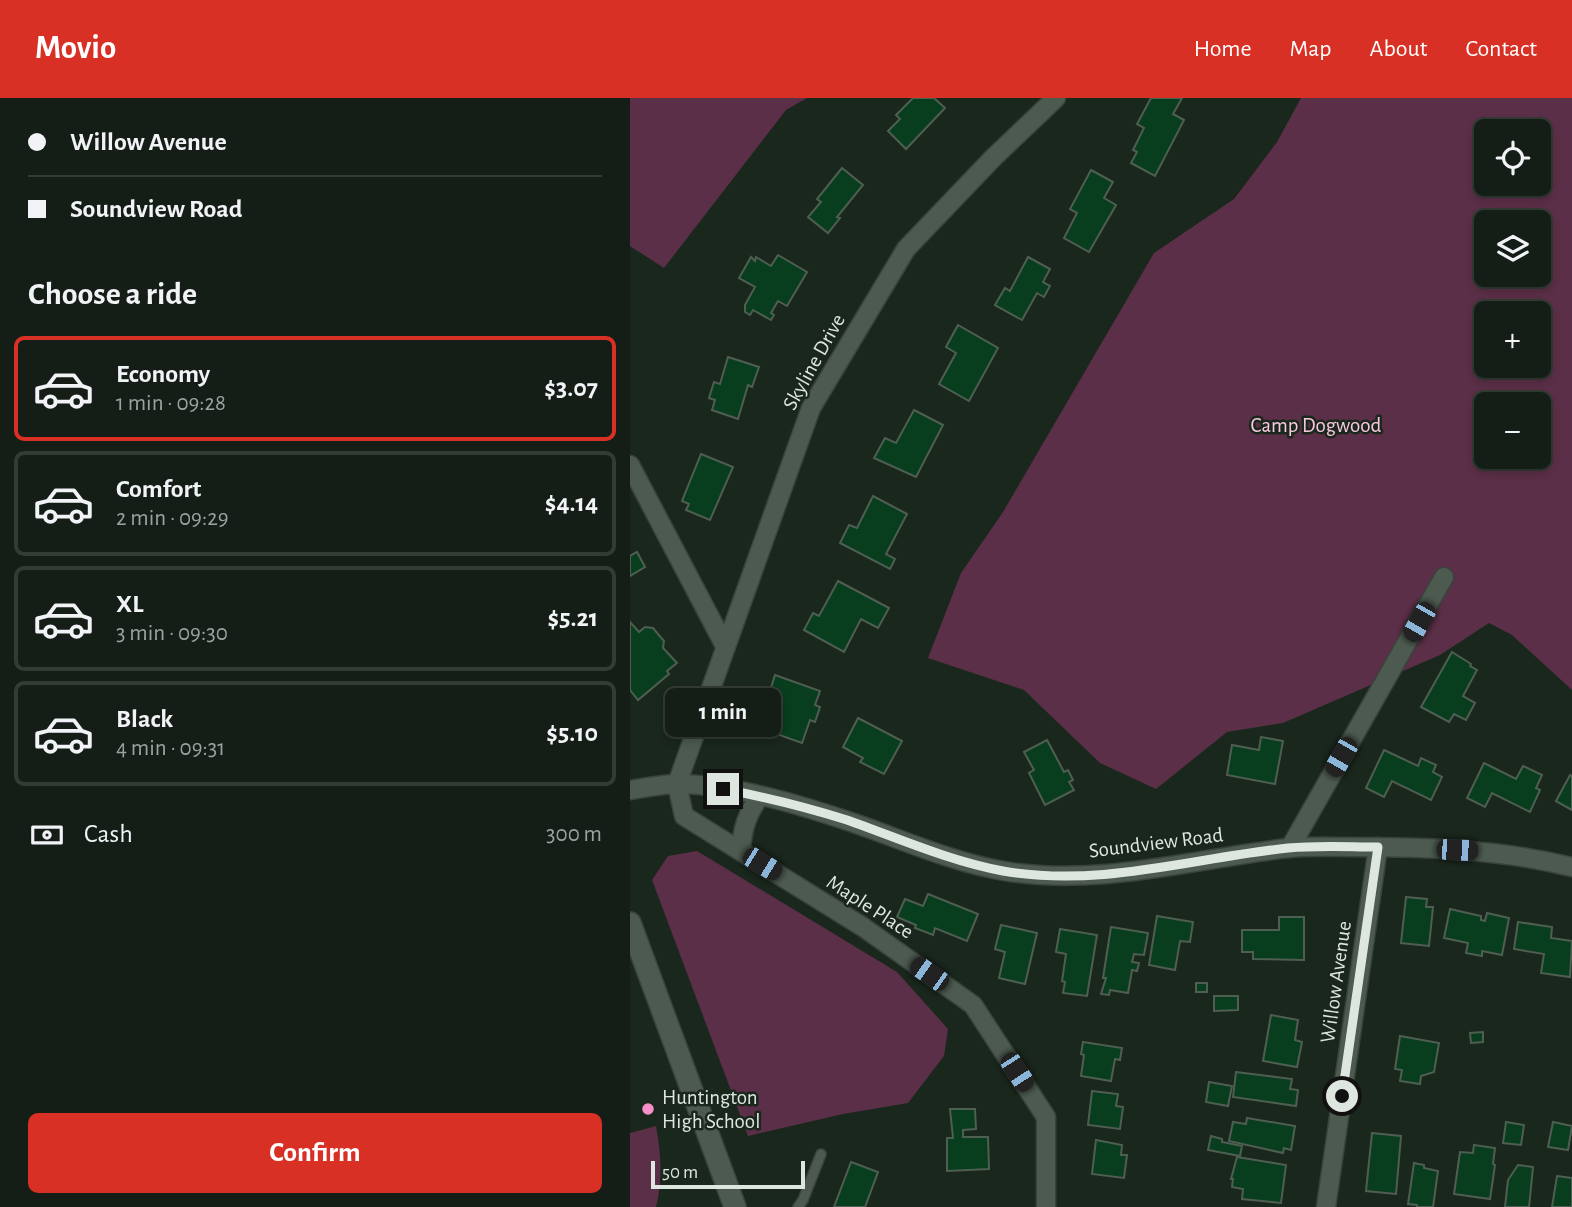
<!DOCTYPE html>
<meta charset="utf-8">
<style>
body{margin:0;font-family:"Alegreya Sans",sans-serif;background:#1d261f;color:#f1f3f6;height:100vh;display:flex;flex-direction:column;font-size:26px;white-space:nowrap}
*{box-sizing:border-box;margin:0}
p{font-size:23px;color:#9da2a1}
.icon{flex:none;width:38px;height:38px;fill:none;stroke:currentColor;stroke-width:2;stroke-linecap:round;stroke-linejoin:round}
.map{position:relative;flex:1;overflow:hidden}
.side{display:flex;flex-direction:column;background:#141d16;width:630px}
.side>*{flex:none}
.guide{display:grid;align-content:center;height:154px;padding:0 28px;background:#141d16}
.buttons{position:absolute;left:844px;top:21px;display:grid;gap:14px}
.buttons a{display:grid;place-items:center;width:77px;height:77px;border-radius:10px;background:#141d16;box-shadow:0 4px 10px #0003,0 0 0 2px #333b35;font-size:35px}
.scale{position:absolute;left:21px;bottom:18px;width:154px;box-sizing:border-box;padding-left:7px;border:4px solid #dee6e0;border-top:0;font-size:19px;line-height:24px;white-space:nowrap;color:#dee6e0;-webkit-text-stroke:5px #1a271d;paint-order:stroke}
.end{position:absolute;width:32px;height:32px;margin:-16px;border:9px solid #dee6e0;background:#111;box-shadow:0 0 0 4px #111}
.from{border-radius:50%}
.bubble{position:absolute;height:49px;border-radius:10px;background:#141d16;box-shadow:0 4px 10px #0003,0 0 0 2px #333b35;font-size:23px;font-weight:700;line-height:49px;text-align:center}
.car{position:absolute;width:21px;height:42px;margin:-21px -10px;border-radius:9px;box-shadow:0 0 5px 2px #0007;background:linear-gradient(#222 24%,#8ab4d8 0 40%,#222 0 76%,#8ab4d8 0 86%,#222 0)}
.guide b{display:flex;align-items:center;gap:24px;height:66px;font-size:26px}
.guide b+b{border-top:2px solid #333b35}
.guide i{width:18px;height:18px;background:#f1f3f6}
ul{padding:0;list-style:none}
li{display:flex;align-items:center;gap:21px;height:105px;margin:0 14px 10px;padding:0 14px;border:4px solid #333b35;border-radius:10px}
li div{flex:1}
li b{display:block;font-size:26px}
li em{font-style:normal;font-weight:700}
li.selected{border-color:#d93025}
li>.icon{width:63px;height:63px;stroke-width:1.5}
h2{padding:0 28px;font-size:32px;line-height:84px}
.pay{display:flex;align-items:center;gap:18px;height:77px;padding:0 28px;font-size:26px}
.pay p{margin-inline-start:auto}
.button{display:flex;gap:14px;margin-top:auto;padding:14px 28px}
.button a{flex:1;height:80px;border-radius:10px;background:#d93025;color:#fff;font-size:28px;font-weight:700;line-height:80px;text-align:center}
header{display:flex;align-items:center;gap:42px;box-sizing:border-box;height:98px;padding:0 35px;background:#d93025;color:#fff}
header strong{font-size:33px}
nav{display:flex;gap:38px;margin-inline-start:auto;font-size:24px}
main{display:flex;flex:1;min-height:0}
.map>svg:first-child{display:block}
.green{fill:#5b2f47;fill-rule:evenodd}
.building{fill:#083d1d;stroke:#4f5e52;stroke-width:2}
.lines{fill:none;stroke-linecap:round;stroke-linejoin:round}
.service-casing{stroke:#39433b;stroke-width:12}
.minor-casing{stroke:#39433b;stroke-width:21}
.secondary-casing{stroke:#39433b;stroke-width:24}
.service{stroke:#4c5a4f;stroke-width:9}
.minor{stroke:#4c5a4f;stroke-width:18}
.secondary{stroke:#4c5a4f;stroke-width:21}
.route{stroke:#dee6e0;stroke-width:9}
.poi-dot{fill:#f98fc9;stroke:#1a271d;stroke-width:2.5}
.labels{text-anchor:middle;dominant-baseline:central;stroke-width:5;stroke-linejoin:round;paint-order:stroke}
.street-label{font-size:21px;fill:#dee6e0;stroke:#1a271d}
.park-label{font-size:21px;fill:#f9c7e0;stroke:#1a271d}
.poi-label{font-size:21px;fill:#dee6e0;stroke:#1a271d;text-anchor:start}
</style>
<header>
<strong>Movio</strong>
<nav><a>Home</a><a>Map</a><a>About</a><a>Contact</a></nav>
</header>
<main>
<section class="side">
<div class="guide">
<b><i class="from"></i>Willow Avenue</b>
<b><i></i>Soundview Road</b>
</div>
<h2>Choose a ride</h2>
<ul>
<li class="selected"><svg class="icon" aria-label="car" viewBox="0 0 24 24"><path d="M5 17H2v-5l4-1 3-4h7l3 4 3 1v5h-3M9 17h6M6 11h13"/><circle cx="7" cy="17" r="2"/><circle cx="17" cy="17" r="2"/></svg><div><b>Economy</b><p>1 min · 09:28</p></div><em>$3.07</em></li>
<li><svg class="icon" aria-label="car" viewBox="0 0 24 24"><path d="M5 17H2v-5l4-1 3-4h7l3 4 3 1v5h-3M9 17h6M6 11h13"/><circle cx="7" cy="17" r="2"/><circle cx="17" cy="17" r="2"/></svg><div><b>Comfort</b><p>2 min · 09:29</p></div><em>$4.14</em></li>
<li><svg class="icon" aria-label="car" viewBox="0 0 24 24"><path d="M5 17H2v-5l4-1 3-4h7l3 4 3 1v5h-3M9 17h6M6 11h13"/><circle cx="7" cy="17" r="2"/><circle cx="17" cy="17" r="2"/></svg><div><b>XL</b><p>3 min · 09:30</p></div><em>$5.21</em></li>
<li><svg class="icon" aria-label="car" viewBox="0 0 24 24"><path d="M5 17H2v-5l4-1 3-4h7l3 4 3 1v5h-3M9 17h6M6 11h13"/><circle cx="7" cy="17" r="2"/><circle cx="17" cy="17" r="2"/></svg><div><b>Black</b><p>4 min · 09:31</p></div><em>$5.10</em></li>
</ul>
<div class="pay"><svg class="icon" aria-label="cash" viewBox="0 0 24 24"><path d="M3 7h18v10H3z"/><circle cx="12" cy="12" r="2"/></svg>Cash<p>300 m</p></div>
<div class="button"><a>Confirm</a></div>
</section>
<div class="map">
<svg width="942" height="1109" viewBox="0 0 942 1109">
<rect width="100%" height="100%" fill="#1a271d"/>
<g class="green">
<polygon points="0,0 177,0 156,12 34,170 0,148"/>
<path d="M671 0H942V592L882 537 859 525 810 557 653 625 597 634 526 691 470 665 394 592 298 560 331 475 373 414 524 155 604 101 647 44ZM856 33H908V86H856ZM856 124H908V177H856ZM856 215H908V268H856ZM856 306H908V359H856Z"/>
<polygon points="67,753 267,874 318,931 314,958 278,1005 213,1016 118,1038 22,782 38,758"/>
<path d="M26 1028C31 1056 33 1081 26 1109H0V1035Z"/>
</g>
<g class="building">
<polygon points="283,0 304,0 315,10 276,51 258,33 270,21 266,17"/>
<polygon points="521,0 552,0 543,16 554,22 525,78 501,65 507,54 503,52 514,30 507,26"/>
<polygon points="212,70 233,87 207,119 210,120 198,135 178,119 191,104 187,101"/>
<polygon points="461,72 483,84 474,100 486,107 459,154 434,140 447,115 440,111"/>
<polygon points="148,157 177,174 157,208 148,203 141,215 144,217 141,222 123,212 120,217 115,214 115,207 125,189 109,180 121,159 125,163 126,159 141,168"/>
<polygon points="398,159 420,171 413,184 420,188 414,199 407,195 392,222 365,207 375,190 380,193"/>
<polygon points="328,227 368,250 339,303 309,286 326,255 316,249"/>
<polygon points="98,259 129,269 122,289 118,287 108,321 82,312 85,302 79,300 84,284 90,286"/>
<polygon points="284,312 313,327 286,379 244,360 255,340 266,345"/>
<polygon points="71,356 103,369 80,422 56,412 59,406 52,403"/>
<polygon points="243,398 277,416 256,456 265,461 260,471 210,445 219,427 227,430"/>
<polygon points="7,454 15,469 0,478 0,458"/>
<polygon points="208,483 259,510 248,530 231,521 214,554 174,532 183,515 189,518"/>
<polygon points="0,524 9,534 15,529 23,530 34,543 33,550 47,565 37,573 39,576 8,602 0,592"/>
<polygon points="822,554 841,566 840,568 847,572 833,598 845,605 836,622 824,616 819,624 791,609"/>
<polygon points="145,577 190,593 185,607 190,609 185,624 180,622 172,645 141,634 151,604 138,599"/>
<polygon points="228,620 272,643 254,676 230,664 233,660 213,649"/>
<polygon points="631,639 653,643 645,686 597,677 602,647 629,652"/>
<polygon points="417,642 434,674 438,672 443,682 439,684 444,692 415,707 399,675 404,672 394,654"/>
<polygon points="754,652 788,668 791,660 806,667 803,674 812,679 801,702 762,683 754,699 736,690"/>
<polygon points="854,665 886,681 893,668 912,677 906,690 910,692 900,714 862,695 855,709 837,700"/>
<polygon points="940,677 942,678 942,712 926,703"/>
<polygon points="298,796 348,816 337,843 305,830 303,837 285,830 286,827 267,819 275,801 293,808"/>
<polygon points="776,799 797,801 796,809 803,809 799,848 771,845"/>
<polygon points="820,811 851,818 851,822 855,823 857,815 879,820 872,857 852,853 852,858 836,855 838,845 814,840"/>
<polygon points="527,818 563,824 560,844 550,843 545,872 519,867"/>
<polygon points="649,819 674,819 674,862 623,861 623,854 612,854 612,832 649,832"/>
<polygon points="888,824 922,829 921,840 942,843 940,879 911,875 914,856 884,851"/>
<polygon points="371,827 407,835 395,886 369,880 375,854 365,851"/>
<polygon points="481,829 518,835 514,857 504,856 502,864 509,865 507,873 502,872 498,895 480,892 479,897 471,896 476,880 473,880"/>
<polygon points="430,831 467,837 457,898 433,895 435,884 432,883 436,856 426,854"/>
<rect x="566" y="885" width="11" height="9"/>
<polygon points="584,898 608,898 608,912 584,913"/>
<polygon points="641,917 668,922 665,942 672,944 667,969 633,963"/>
<polygon points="853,934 853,944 841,945 840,935"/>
<polygon points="770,938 809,945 804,974 791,978 790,986 770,983 772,972 765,971"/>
<polygon points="453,944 492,950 490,962 485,961 481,983 451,978 454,957 451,956"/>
<polygon points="606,974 662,981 660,991 668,992 666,1008 603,999"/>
<polygon points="579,984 602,988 598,1008 576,1004"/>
<polygon points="462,993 488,996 486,1008 493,1009 490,1031 458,1027"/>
<polygon points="320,1011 345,1011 346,1031 333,1032 333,1039 358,1039 359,1071 317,1073 317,1040 323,1040"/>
<polygon points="617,1020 665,1028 661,1052 654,1050 653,1055 599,1043 603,1024 616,1026"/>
<polygon points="876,1024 894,1027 891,1047 873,1045"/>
<polygon points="923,1024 942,1028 938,1052 918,1049"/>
<polygon points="742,1035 771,1038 766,1096 736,1093"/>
<polygon points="581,1038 592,1041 592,1044 612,1048 610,1058 578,1052"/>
<polygon points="466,1042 492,1047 491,1057 497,1057 494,1080 462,1076"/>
<polygon points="844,1047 865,1050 863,1066 865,1067 860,1101 824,1096 830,1054 843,1055"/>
<polygon points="607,1059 656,1067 651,1105 612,1101 613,1091 602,1089 603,1081 601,1081"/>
<polygon points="221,1064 248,1074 235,1109 204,1109"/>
<polygon points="784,1065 794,1067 794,1070 808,1073 803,1109 787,1109 787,1107 778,1106"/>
<polygon points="888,1067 903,1069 899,1109 875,1109 878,1082"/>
<polygon points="927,1078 942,1080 942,1109 922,1109"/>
</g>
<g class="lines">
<g class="service-casing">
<polyline id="service" points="168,1109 173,1102 191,1056"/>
</g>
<g class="minor-casing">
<g id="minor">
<polyline points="0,367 95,548"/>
<path d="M0 692C15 690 32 686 47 686 101 686 167 706 218 723 269 740 320 764 374 773 470 789 563 761 658 750 678 748 700 749 721 749 795 749 870 751 942 769"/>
<polyline points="660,750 814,479"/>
<path d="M111 753C112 731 117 716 130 698"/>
<polyline points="416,1109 416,1019 343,907 233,829 54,718 47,686 181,310 276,151 363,60 426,0"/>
<polyline points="696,1109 748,749"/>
</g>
</g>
<g class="secondary-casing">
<polyline id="secondary" points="0,825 105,1109"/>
</g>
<use href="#service" class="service"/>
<use href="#minor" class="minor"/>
<use href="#secondary" class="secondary"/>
</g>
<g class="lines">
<path class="route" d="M93 691C135 699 176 709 217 722 268 740 319 763 373 773 470 790 563 760 658 750 688 747 719 749 748 749L712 998"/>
</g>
<circle class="poi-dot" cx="18" cy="1011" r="7"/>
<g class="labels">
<g class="street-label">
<text transform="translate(184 264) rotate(-61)">Skyline Drive</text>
<text transform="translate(526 745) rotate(-7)">Soundview Road</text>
<text transform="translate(240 809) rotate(33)">Maple Place</text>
<text transform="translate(706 884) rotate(-82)">Willow Avenue</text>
</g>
<g class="park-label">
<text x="686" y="327">Camp Dogwood</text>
</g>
<g class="poi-label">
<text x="32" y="999">Huntington<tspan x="32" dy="24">High School</tspan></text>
</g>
</g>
</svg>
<div class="buttons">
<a><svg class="icon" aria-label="locate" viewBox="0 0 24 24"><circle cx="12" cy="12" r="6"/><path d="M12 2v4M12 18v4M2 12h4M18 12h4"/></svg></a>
<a><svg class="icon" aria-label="layers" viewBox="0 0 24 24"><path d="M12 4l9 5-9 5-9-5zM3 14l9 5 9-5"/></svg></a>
<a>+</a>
<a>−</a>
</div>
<div class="scale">50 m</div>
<i class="end from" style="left:712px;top:998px"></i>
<i class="end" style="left:93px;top:691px"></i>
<div class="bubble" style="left:35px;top:590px;width:116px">1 min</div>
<i class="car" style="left:789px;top:524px;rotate:210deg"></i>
<i class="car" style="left:711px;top:659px;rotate:210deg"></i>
<i class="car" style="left:827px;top:752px;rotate:92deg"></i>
<i class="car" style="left:132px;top:766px;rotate:122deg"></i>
<i class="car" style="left:299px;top:876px;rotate:305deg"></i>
<i class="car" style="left:387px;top:974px;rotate:147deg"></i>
</div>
</main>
